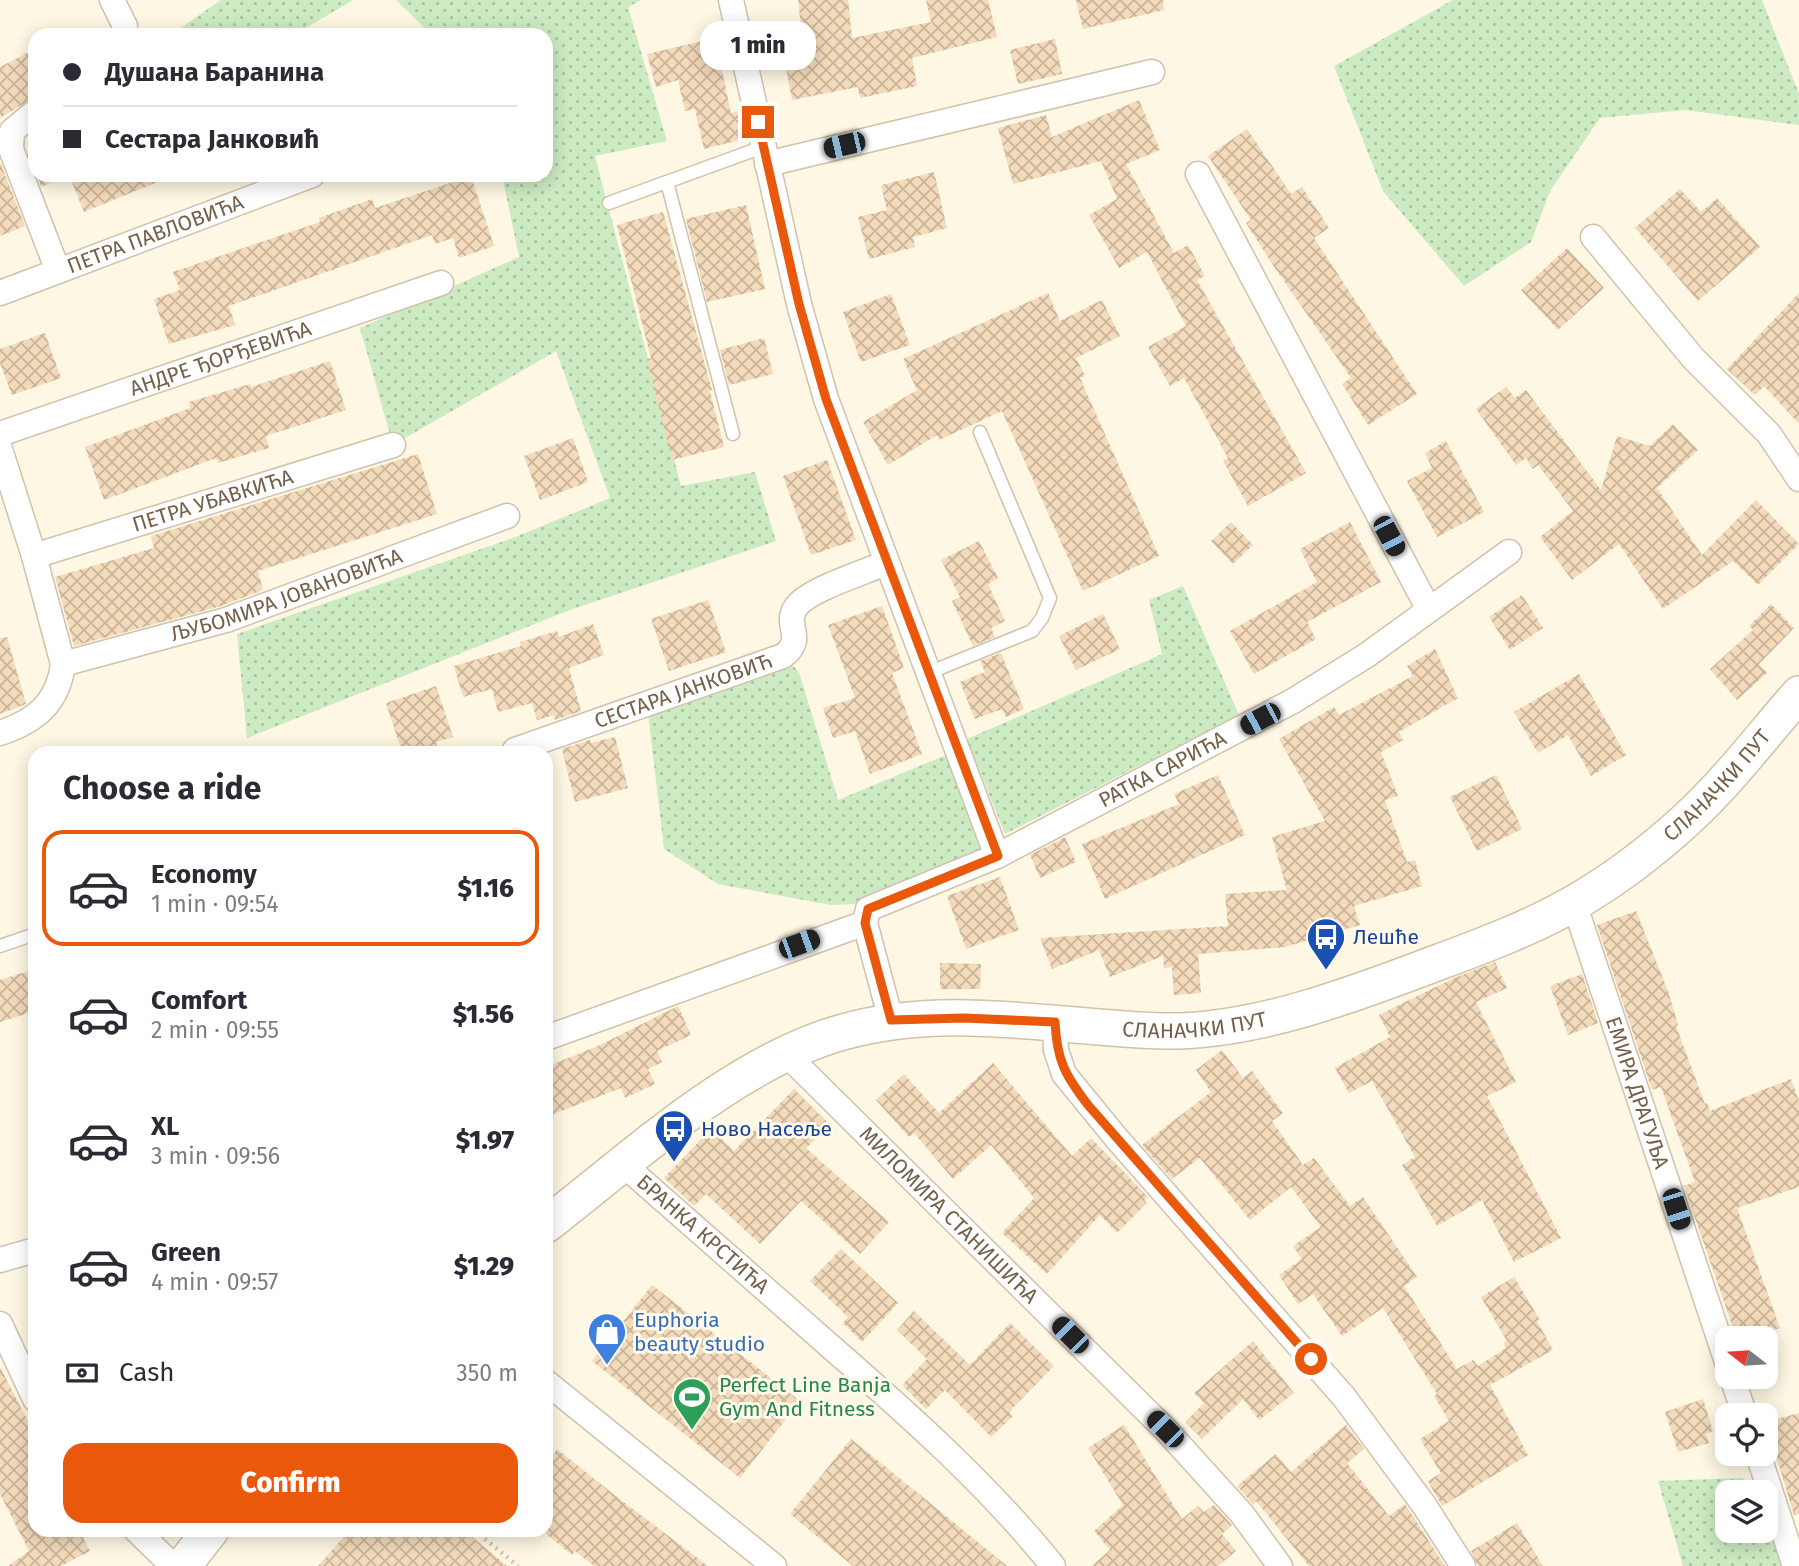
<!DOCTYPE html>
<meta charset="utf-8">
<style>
body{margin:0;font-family:"Fira Sans",sans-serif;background:#f2f2f3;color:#2b2b33;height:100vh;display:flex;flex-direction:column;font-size:26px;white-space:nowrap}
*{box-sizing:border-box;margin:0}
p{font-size:23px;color:#7c7c81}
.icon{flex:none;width:38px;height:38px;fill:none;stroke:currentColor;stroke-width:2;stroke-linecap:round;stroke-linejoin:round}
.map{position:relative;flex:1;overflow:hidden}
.details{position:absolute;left:28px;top:746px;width:525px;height:791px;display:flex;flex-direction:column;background:#fff;border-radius:21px;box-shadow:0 4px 18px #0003}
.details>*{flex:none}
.guide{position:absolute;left:28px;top:28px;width:525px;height:154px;border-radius:21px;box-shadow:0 4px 18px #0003;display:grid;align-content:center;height:154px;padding:0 35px;background:#fff}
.needle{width:46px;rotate:287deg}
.controls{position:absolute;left:1715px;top:1326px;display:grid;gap:14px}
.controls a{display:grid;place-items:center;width:63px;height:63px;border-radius:14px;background:#fff;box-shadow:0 4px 18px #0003;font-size:35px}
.end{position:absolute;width:32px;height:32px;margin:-16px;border:9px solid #ea580c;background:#fff;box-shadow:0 0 0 4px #fff}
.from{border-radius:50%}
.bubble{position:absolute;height:49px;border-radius:21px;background:#fff;box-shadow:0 4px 18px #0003;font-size:23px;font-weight:800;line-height:49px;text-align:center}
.car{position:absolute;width:21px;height:42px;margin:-21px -10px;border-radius:9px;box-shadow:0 0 5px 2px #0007;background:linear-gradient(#222 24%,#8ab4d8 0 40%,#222 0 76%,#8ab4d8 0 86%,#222 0)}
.guide b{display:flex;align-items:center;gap:24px;height:66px;font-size:26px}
.guide b+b{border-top:2px solid #e1e1e2}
.guide i{width:18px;height:18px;background:#2b2b33}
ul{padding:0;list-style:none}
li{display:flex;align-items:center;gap:21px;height:116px;margin:0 14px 10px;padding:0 21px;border:4px solid transparent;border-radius:21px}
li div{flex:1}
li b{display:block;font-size:26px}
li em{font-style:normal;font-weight:800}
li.active{border-color:#ea580c}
li>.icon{width:63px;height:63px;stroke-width:1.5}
h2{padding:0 35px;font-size:32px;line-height:84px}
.pay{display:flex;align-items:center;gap:18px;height:77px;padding:0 35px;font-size:26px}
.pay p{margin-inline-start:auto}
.action{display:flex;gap:14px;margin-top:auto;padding:14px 35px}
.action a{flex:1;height:80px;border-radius:21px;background:#ea580c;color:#fff;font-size:28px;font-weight:800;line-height:80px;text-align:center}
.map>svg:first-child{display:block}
.grass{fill:url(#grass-dots)}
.building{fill:url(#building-cross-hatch)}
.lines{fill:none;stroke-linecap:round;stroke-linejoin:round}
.lane-casing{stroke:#d0c2ad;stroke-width:15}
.street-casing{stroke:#d0c2ad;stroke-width:27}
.secondary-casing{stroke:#d1c1a7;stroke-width:38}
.path{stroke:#d8bd9e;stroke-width:4.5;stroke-dasharray:2 5;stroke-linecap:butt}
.lane{stroke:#fff;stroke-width:12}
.street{stroke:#fff;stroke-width:24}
.secondary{stroke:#fff;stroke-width:35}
.route{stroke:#ea580c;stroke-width:9}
.labels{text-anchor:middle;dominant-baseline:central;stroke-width:6;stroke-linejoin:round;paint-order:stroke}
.street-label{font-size:21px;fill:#756049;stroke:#fffaea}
.transit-label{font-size:21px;fill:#164399;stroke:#fffaea;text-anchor:start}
.shop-label{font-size:21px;fill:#366cbe;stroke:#fffaea;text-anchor:start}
.leisure-label{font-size:21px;fill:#27864d;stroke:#fffaea;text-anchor:start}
</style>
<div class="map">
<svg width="1799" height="1566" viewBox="0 0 1799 1566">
<defs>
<pattern id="grass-dots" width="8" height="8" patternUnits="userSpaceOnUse" patternTransform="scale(1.75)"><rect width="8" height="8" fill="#ccebc2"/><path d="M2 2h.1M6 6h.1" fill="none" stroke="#aac2a0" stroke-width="1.8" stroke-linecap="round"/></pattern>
<pattern id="building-cross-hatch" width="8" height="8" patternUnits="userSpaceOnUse" patternTransform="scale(1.75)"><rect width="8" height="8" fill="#f3daba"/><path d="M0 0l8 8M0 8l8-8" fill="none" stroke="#c9b499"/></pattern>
</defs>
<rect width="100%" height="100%" fill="#fdf7e3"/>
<g class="grass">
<polygon points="221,0 353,0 294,35 179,35 179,29"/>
<polygon points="396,0 641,0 628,7 667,141 595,156 681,486 755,472 776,541 570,610 247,738 237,634 513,538 610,498 556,351 393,445 360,328 519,257 502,175 546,175 546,35 432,35"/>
<polygon points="1453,0 1762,0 1799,94 1799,125 1685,110 1600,118 1550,191 1531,242 1464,286 1383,191 1334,66"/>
<polygon points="1183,586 1239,715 1005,834 967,739 1162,654 1149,600"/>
<polygon points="783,656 799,672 838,800 958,750 997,856 877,903 831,905 718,884 664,849 647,704"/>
<polygon points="1743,1478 1751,1493 1727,1493 1727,1531 1766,1531 1766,1520 1790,1566 1683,1566 1658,1481"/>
</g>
<g class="building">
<polygon points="798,0 848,0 852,38 931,22 926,0 988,0 997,37 912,58 917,86 860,98 858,87 792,100 782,47 803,43"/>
<polygon points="1076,0 1163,0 1164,10 1083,29"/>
<polygon points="715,38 731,113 737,111 744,139 704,149 695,109 685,111 678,80 656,87 647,54"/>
<polygon points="1055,39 1062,74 1018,84 1010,50"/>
<polygon points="35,49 35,97 0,118 0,67"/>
<polygon points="1139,100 1160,150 1126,164 1174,253 1188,245 1205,276 1197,280 1306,473 1248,506 1223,461 1228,458 1184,378 1170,386 1148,347 1186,326 1147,252 1119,268 1089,215 1117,199 1101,161 1013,184 998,128 1046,115 1052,137"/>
<polygon points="1247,129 1291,194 1302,187 1329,228 1314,238 1417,394 1368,425 1342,384 1351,378 1273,265 1246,223 1251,220 1208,156"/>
<polygon points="0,162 25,226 0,236"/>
<polygon points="934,172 947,228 913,237 915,247 869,259 858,217 887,210 881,185"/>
<polygon points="37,175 69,175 41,187"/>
<polygon points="69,175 171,175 172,176 84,212"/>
<polygon points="471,176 494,246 459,258 453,238 435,244 432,235 229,306 235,325 169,344 154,299 180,290 173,272 320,222 319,218 372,199 375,208"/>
<polygon points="1680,189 1701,212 1717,198 1760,247 1698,301 1635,228"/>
<polygon points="746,205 765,289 707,302 686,219"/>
<polygon points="663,212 712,390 710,391 724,447 672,460 647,359 651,358 617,225"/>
<polygon points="1567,248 1604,288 1558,330 1521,290"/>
<polygon points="1048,293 1060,321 1102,300 1120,336 1076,358 1085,376 1080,378 1159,556 1083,591 1002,411 939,440 937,435 888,465 863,422 917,390 903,359"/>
<polygon points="1799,293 1799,424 1764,386 1755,395 1727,369"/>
<polygon points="891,294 910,345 861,362 843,312"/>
<polygon points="45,333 61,378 12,395 0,363 0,349"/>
<polygon points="764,338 773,374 729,385 720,350"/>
<polygon points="330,361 346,410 266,436 269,448 218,463 216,458 104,500 85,447 190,408 189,402 250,384 251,387"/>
<polygon points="1506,387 1515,398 1526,390 1601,490 1617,436 1650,446 1673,424 1698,450 1657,488 1702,555 1756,500 1799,544 1758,585 1733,561 1663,609 1619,544 1572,580 1540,537 1573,511 1538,465 1533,469 1526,458 1516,465 1476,409"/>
<polygon points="573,438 588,482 540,500 524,456"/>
<polygon points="1446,441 1484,512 1437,537 1407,481 1432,468 1425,453"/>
<polygon points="418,454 437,514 258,571 263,590 221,606 74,646 55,577 154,548 151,536"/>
<polygon points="827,460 856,540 811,555 783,476"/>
<polygon points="1231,522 1253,545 1233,564 1211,541"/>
<polygon points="1350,522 1381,582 1307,622 1316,639 1254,674 1230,631 1317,582 1300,549"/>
<polygon points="979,541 998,578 988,584 1005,621 991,628 995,637 973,646 952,601 960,597 941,560"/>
<polygon points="1522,595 1543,628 1510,650 1489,617"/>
<polygon points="708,600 726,652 669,671 651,619"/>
<polygon points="1771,604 1794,628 1759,664 1767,673 1737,700 1710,669 1753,630 1749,626"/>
<polygon points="882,606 904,668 892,673 922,754 870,774 855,731 833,738 823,708 855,698 828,625"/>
<polygon points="1103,614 1120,649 1076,670 1059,636"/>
<polygon points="593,624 604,655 569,668 581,711 555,720 554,715 537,720 532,703 498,712 492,689 463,697 454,666 521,646 520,642 557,631 559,637"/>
<polygon points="7,637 26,704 0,714 0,638"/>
<polygon points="1435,649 1458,698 1399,732 1403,740 1381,752 1398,796 1385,800 1407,862 1415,860 1422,886 1354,906 1360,925 1285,947 1198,954 1201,993 1174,995 1172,967 1164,968 1163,956 1110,977 1099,950 1052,969 1040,938 1228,926 1225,894 1287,890 1272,837 1325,821 1279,739 1334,707 1339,715 1413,676 1407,666"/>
<polygon points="1001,653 1024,709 1006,717 1002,709 975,719 960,682 985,672 980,661"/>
<polygon points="1579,674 1626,755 1591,776 1568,735 1538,753 1514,712"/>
<polygon points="436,686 453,737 436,742 439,752 402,752 386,703"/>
<polygon points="615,737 628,788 575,802 562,749 590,740 591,743"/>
<polygon points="1218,775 1245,835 1105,899 1082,844 1179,804 1174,794"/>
<polygon points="1496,775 1522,829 1477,851 1450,797"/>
<polygon points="1065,837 1076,862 1040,878 1030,855"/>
<polygon points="1000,877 1019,930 966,949 947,896"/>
<polygon points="1636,911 1668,991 1678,1025 1676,1026 1705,1104 1707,1103 1710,1111 1791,1079 1799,1101 1799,1187 1737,1208 1780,1328 1749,1339 1737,1339 1684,1186 1695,1182 1661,1087 1652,1090 1597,925"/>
<polygon points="1495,962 1507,988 1476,1002 1516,1082 1487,1096 1561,1238 1514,1262 1482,1200 1437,1226 1402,1165 1415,1157 1372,1081 1349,1093 1335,1068 1390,1037 1379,1015 1452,979"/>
<polygon points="940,963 981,964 980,989 940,989"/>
<polygon points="35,969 35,1011 0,1022 0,980"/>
<polygon points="1582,974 1598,1023 1568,1035 1550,986"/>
<polygon points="678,1006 691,1035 657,1051 662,1062 648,1069 655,1084 625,1098 621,1088 546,1117 546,1067 600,1045"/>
<polygon points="1222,1050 1243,1078 1252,1071 1283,1113 1272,1121 1303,1165 1314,1158 1350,1206 1363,1197 1417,1277 1404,1286 1457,1369 1473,1360 1478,1366 1506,1348 1503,1343 1507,1341 1481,1297 1514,1277 1540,1320 1537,1321 1553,1350 1490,1385 1528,1455 1442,1506 1428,1481 1441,1473 1420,1439 1449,1421 1434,1396 1437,1394 1383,1308 1342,1336 1313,1294 1298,1304 1279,1275 1302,1259 1293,1246 1321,1227 1291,1187 1250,1220 1200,1158 1172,1179 1142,1145 1211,1092 1196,1070"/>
<polygon points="993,1063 1072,1156 1091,1138 1148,1197 1144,1200 1147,1203 1117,1233 1100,1215 1047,1274 1002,1233 1034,1198 991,1145 953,1179 914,1133 909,1137 876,1100 904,1074 939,1113"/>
<polygon points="794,1089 830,1125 806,1148 889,1222 860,1254 801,1201 760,1244 706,1194 694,1206 664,1178 711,1129 734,1151"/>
<polygon points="841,1249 898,1303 862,1342 843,1323 848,1317 810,1281"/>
<polygon points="652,1285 800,1401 740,1478 592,1361"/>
<polygon points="914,1311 970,1365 1010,1323 1054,1366 1009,1412 1013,1416 991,1437 945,1390 926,1409 902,1385 927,1359 897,1330"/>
<polygon points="1253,1341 1294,1393 1259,1420 1243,1399 1202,1439 1185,1422 1204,1403 1194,1393"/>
<polygon points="0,1367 35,1435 35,1530 79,1530 90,1551 61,1566 8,1566 29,1551 0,1494"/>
<polygon points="1703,1399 1713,1431 1706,1434 1709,1443 1678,1452 1665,1412"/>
<polygon points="1799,1413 1799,1514 1794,1515 1766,1422"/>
<polygon points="1124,1425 1182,1519 1198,1506 1204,1512 1214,1505 1232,1525 1222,1534 1236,1551 1218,1566 1092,1566 1110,1550 1094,1531 1123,1505 1088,1448"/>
<polygon points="1346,1425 1364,1449 1347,1463 1389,1516 1405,1504 1445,1566 1309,1566 1256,1501 1253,1504 1237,1486 1276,1454 1291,1472"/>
<polygon points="851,1439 924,1498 1007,1566 853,1566 790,1514"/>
<polygon points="557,1449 617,1497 708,1566 594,1566 575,1551 572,1555 546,1534 546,1464"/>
<polygon points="1517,1523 1543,1566 1478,1566 1471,1551"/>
<polygon points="350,1530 464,1530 507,1566 318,1566"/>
</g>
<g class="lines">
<g class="lane-casing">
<g id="lane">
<polyline points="667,182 733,434"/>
<polyline points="609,203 763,147"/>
<polyline points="928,673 1032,631 1042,618 1050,598 980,432"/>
<polyline points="0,946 35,934"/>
</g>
</g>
<g class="street-casing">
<g id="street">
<polyline points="112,0 125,26 124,35"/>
<polyline points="731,0 799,304 826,399 997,856"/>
<polyline points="35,112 12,131 11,149 58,271"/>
<polyline points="767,164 1152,72"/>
<polyline points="1198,174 1428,608"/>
<polyline points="1593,237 1693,358 1769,434 1799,479"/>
<path id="s1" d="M0 293 312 175"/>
<path id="s2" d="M0 434 441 283"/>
<path d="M0 449 34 556 63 664C58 703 36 721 0 733"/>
<path id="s3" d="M34 556 393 445"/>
<path id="s4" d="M63 664 226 620 507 516"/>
<path id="s5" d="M515 750 783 656C807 638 783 626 796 607 809 589 864 573 885 563"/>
<path id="s6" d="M1574 903 1727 1362"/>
<path id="s7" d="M891 1020 865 923 868 909 997 856 1293 701 1367 655 1509 552"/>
<polyline points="1055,1022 1056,1050 1064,1074 1118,1140 1344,1397 1424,1505 1463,1566"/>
<polyline points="546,1038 865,923"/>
<path id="s8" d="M786 1054 1165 1429 1242 1514 1280 1566"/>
<path id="s9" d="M624 1165C693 1225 762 1286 831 1347 909 1415 988 1485 1053 1566"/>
<polyline points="0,1260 35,1250"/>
<polyline points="0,1324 35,1399"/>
<polyline points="1732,1377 1745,1416"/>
<polyline points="546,1382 774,1566"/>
<polyline points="1758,1454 1795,1566"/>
<polyline points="136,1530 173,1566"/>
</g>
</g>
<g class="secondary-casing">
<g id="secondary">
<path id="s10" d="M546 1225C634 1157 735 1062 843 1032 948 1002 1056 1028 1163 1031 1253 1033 1355 994 1439 962 1485 945 1533 927 1576 902 1614 880 1652 851 1685 821 1727 783 1762 736 1799 694"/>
<polyline points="183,1566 211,1530"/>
</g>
</g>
<polyline class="path" points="474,1530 518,1566"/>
<use href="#lane" class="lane"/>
<use href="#street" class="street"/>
<use href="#secondary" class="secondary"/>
</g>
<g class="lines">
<path class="route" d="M758 122 799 304 826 399 998 856 868 909 865 923 891 1020 964 1018 1055 1022C1057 1061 1065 1075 1088 1105L1311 1359"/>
</g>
<defs>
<g id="bus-pin" transform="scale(2.0125)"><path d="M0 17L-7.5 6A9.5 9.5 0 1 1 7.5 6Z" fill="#1a4fb4" stroke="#fffaea"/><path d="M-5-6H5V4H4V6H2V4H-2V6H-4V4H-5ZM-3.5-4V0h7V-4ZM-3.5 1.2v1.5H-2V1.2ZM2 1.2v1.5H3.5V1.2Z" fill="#fff"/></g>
<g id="shop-pin" transform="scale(2.0125)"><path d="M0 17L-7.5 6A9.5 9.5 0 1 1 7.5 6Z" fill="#3f7fe0" stroke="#fffaea"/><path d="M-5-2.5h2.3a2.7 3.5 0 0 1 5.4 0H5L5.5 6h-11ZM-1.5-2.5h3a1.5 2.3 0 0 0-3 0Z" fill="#fff"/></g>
<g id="stadium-pin" transform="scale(2.0125)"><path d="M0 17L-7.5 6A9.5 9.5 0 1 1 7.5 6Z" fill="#2e9e5b" stroke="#fffaea"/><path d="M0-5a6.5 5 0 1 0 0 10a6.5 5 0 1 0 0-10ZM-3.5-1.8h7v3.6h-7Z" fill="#fff"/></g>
</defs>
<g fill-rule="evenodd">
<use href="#bus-pin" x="1326" y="937"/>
<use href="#bus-pin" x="674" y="1129"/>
<use href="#shop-pin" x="607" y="1332"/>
<use href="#stadium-pin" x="692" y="1397"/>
</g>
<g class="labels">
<g class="street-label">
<text stroke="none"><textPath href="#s1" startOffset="166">ПЕТРА ПАВЛОВИЋА</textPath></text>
<text stroke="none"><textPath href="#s2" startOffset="233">АНДРЕ ЂОРЂЕВИЋА</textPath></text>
<text stroke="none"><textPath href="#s3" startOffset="187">ПЕТРА УБАВКИЋА</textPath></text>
<text stroke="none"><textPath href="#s4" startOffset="234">ЉУБОМИРА ЈОВАНОВИЋА</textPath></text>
<text stroke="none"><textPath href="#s5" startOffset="178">СЕСТАРА ЈАНКОВИЋ</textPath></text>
<text stroke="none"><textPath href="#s7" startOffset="441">РАТКА САРИЋА</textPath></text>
<text stroke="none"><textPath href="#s10" startOffset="1298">СЛАНАЧКИ ПУТ</textPath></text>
<text stroke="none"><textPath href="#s10" startOffset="710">СЛАНАЧКИ ПУТ</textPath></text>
<text stroke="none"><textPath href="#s6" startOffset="200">ЕМИРА ДРАГУЉА</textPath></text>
<text stroke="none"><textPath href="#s8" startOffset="229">МИЛОМИРА СТАНИШИЋА</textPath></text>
<text stroke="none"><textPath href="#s9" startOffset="105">БРАНКА КРСТИЋА</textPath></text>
</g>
<g class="transit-label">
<text x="1353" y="937">Лешће</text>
<text x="701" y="1129">Ново Насеље</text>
</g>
<g class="shop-label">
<text x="634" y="1320">Euphoria<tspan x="634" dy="24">beauty studio</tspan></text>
</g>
<g class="leisure-label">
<text x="719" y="1385">Perfect Line Banja<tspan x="719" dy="24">Gym And Fitness</tspan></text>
</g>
</g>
</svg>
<div class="controls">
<a><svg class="needle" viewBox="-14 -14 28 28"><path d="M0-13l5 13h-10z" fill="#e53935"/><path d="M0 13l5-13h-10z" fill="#7c7c81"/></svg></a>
<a><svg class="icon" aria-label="locate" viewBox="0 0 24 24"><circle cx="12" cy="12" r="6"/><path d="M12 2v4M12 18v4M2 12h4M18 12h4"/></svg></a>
<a><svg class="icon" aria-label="layers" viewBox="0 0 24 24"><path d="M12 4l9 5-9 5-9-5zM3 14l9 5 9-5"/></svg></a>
</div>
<i class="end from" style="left:1311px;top:1359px"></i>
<i class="end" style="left:758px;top:122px"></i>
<div class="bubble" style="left:700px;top:21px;width:116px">1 min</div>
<i class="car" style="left:844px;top:145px;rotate:257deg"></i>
<i class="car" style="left:1389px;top:536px;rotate:152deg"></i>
<i class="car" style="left:1260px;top:719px;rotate:242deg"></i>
<i class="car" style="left:799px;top:944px;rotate:70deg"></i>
<i class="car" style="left:1676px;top:1209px;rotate:162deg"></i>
<i class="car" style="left:1070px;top:1335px;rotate:315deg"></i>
<i class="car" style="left:1165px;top:1429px;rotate:315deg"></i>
<div class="guide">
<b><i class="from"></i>Душана Баранина</b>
<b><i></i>Сестара Јанковић</b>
</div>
<section class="details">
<h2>Choose a ride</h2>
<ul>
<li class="active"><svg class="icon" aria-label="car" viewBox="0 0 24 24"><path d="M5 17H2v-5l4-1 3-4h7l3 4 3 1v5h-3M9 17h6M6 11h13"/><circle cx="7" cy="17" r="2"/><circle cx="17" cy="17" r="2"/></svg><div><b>Economy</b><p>1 min · 09:54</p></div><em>$1.16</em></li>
<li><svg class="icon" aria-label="car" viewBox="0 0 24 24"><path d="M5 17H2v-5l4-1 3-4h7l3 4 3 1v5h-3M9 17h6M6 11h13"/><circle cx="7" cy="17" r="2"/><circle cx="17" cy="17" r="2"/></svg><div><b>Comfort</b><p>2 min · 09:55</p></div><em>$1.56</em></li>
<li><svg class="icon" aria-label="car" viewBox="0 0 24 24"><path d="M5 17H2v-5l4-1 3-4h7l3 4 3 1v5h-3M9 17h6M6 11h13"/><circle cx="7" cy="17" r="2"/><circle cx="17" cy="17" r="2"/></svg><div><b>XL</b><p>3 min · 09:56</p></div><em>$1.97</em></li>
<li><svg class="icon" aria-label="car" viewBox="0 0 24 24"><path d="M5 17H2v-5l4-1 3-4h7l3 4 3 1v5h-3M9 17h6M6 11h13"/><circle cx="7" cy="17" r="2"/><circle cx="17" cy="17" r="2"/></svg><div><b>Green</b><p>4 min · 09:57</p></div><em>$1.29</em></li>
</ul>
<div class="pay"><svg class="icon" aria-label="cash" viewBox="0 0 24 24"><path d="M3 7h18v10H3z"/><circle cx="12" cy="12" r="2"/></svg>Cash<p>350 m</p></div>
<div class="action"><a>Confirm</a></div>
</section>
</div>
